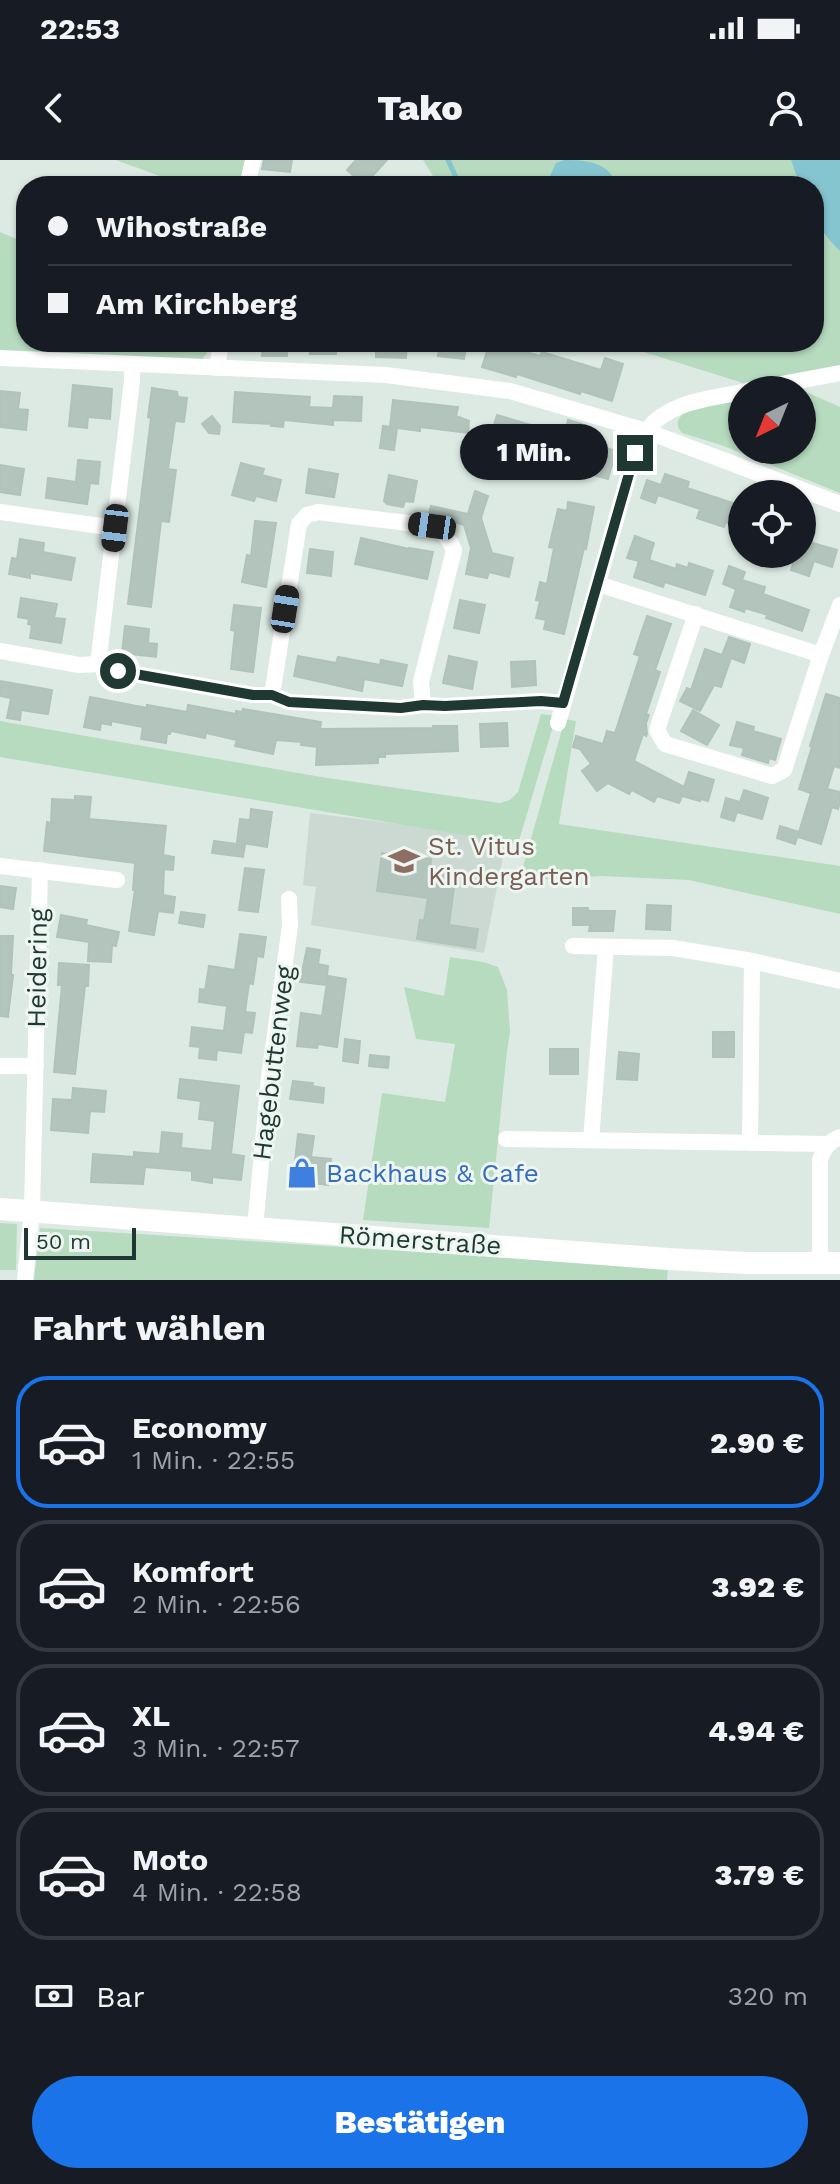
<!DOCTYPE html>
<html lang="de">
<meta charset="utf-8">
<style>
body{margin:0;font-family:"Work Sans",sans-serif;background:#20242c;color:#f1f3f6;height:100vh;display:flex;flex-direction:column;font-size:30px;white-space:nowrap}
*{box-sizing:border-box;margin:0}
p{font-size:26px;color:#9ea1a6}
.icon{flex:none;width:44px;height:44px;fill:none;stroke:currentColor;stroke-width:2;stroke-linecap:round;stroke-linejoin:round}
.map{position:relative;height:1120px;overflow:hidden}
.sheet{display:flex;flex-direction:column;background:#171b24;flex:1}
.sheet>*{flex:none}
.guide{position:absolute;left:16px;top:16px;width:808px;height:176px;border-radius:32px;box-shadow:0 2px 6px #0004;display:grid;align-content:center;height:176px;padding:0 32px;background:#171b24}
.needle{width:52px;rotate:223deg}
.tools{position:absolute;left:728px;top:216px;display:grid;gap:16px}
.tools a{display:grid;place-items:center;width:88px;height:88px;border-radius:50%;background:#171b24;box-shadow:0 2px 6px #0004;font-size:40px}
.scale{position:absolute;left:24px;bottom:20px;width:112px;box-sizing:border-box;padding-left:8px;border:4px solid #1f3932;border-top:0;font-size:22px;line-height:28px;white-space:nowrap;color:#1f3932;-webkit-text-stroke:6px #eef6f2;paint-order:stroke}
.end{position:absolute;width:36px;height:36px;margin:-18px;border:10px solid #1f3932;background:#fff;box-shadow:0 0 0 4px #fff}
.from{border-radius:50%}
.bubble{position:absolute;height:56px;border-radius:28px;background:#171b24;box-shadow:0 2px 6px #0004;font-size:26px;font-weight:800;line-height:56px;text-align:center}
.car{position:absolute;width:24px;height:48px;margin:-24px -12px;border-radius:10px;box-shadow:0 0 6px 2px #0007;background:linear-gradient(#222 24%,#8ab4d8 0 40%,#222 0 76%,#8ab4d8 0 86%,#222 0)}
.guide b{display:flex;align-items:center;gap:28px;height:76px;font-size:30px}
.guide b+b{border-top:2px solid #363941}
.guide i{width:20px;height:20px;background:#f1f3f6}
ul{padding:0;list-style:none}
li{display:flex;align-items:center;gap:24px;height:132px;margin:0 16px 12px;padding:0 16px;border:4px solid #363941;border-radius:32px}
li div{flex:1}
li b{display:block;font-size:30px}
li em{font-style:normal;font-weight:800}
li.current{border-color:#1a73e8}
li>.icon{width:72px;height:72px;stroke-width:1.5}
h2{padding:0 32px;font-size:36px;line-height:96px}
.pay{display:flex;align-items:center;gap:20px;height:88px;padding:0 32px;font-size:30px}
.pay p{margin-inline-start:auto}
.cta{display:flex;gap:16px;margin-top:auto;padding:16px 32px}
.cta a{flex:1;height:92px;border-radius:48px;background:#1a73e8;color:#fff;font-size:32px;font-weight:800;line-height:92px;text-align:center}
.status{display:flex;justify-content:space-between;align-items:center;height:56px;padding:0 40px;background:#171b24;direction:ltr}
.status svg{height:22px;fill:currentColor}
header{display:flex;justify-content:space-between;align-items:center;height:104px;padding:0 32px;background:#171b24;font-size:36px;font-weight:800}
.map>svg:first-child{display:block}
.built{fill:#ccd9d3}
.green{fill:#b6dbbf}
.water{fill:#84c5d0}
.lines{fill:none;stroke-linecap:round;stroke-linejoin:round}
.stream{stroke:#84c5d0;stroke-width:5}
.building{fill:#b3c4bd;stroke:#b0c3bb;stroke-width:2}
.street{stroke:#fff;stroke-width:16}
.secondary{stroke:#fff;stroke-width:22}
.route{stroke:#1f3932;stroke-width:10}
.labels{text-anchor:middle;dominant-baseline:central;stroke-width:6;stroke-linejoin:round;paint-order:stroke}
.education-label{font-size:26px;fill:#785e54;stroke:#eef6f2;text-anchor:start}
.street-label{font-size:26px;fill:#1f3932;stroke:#eef6f2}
.shop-label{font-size:26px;fill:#366cbe;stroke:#eef6f2;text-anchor:start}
</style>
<div class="status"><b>22:53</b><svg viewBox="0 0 49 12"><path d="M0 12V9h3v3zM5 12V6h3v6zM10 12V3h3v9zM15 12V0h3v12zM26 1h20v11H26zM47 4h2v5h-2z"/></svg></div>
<header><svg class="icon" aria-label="back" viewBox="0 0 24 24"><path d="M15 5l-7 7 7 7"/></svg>Tako<svg class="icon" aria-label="person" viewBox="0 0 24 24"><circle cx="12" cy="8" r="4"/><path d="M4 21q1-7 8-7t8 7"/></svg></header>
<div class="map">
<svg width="840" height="1120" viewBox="0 0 840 1120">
<rect width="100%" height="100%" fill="#ddeae4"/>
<polygon class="built" points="310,653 507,677 484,793 311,765 316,727 303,725"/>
<g class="green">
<polygon points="116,0 249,0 242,26 187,26"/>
<polygon points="423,0 791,0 800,26 439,26"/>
<polygon points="814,56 821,71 840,91 840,207 743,223 612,182 814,182"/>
<polygon points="0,72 26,83 26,182 195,182 207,193 200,202 0,192"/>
<path d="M791 225 840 247V333L721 285 682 273C660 248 728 239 742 235V290H802V230H767Z"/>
<polygon points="541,554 556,556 518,684 0,597 0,561 321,617 500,643 510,640 518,632"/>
<polygon points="565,559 576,561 559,664 840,706 840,754 689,720 601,716 519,721"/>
<polygon points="450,797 483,802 498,807 507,830 510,871 506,900 489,1068 363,1060 382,933 445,942 455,884 416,879 404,827 444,836"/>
<polygon points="0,1063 17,1064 16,1110 0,1110"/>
<path d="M40 1068C249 1080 459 1096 668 1107L667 1120H34Z"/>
</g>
<g class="water">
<path d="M564 0C588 0 608 2 618 26H556L550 16 556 3Z"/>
<path d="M791 0H840V91C815 65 814 62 814 26H800Z"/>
</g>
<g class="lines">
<polyline class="stream" points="448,0 460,26"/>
</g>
<g class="building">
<polygon points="264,0 292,0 290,12 262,9"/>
<polygon points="356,0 387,0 364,25 347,10"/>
<polygon points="263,182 287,182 287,196 262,196"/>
<rect x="310" y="182" width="26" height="12"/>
<polygon points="376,182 407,182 406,198 376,197"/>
<polygon points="440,182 467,182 464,199 438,196"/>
<polygon points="490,182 540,196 542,192 601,210 605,198 623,204 612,241 581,231 580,234 517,214 516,217 482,207"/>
<polygon points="73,225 112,229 110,259 88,257 87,268 69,266"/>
<polygon points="152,228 177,232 178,237 187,238 184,262 175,261 168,309 176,310 169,362 161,361 151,447 128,444 151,258 148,257"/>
<polygon points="0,231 20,233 18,249 28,250 26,270 0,267"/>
<polygon points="235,232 310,237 309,247 333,248 334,236 362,237 361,261 333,260 333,265 284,260 283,267 271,266 272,264 233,262"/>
<polygon points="393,240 458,247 456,256 469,261 468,273 420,267 420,271 397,268 394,290 380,288 383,266 390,267"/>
<polygon points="497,255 541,268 542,266 557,270 567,265 568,260 582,264 579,277 607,285 606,288 616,291 608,319 572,309 570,318 550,313 556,293 491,275"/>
<polygon points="212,256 220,266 219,274 209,273 202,264"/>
<polygon points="78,300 100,302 98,324 90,323 87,344 46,338 48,318 76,322"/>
<polygon points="241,303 264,309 262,315 281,320 276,341 256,336 254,341 232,335"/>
<polygon points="0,305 24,309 20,335 0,332"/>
<polygon points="309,309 338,314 334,337 306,333"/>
<polygon points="665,314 689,322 687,328 742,346 742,368 726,362 724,367 697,358 700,349 658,335 655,343 641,338 647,320 661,325"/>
<polygon points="389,315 417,321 413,342 405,341 403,347 387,344 384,341"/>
<polygon points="475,331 488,336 481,358 492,393 513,398 509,417 489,412 487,418 466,414 471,388 464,365 429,354 431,346 468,354"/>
<polygon points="568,342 594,347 586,389 584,388 564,474 544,469 546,460 536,458 540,441 536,440 540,422 547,424 554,388 549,387 558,349 567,351"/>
<polygon points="255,361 276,363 266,427 242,422 247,395 251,396"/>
<polygon points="635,376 654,383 649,400 676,409 677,404 688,408 689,403 713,411 705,435 665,422 663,427 634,417 639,401 627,398"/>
<polygon points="361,378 409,389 409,388 433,392 427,419 355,404"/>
<polygon points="20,379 44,383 43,392 75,398 71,420 30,413 30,418 9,414 12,398 17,399"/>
<polygon points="802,380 837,390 832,407 814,401 809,416 791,410 796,394 802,394"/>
<polygon points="310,389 333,392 331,416 307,413"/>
<polygon points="729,406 745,412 742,420 765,427 763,434 809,450 802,471 766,458 768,455 745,448 744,452 730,447 736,429 723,424"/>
<polygon points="21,438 57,444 54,458 65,459 61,483 30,478 32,465 28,464 29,459 18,457"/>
<polygon points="460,440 485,445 479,473 454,468"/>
<polygon points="234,445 261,448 253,512 231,509 235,471 231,470"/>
<polygon points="647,456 671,464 655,510 660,512 646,554 649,555 646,563 647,574 646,576 643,574 634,601 684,627 689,612 714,620 708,641 701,639 700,641 682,636 679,643 657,636 654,642 632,630 629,634 608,623 597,631 582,611 591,604 580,589 573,587 576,576 603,584 607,571 615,573 640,496 634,494"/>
<polygon points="125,466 149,469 148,483 157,484 156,497 122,493"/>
<polygon points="729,477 750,484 744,503 731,498 721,527 714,525 700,551 680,541 687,528 691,530 705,489 722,495"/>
<polygon points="298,496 336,503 338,497 380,505 381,500 407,505 402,526 364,519 362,531 294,516"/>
<polygon points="449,496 477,502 472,529 443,523"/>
<polygon points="535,501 536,525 512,527 511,502"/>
<polygon points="0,521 52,530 48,554 21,550 20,560 7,558 11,538 0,536"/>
<polygon points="826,534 840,538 840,608 834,606 827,629 840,632 840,642 838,649 832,647 821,684 798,677 798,674 795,684 777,678 780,666 799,672 811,633 799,629 812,587 810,586"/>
<polygon points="90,537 147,548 147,545 187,552 188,545 236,554 236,551 242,552 243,549 321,562 320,569 433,568 433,566 457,566 458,591 385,594 385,597 378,597 378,603 316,605 317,587 301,585 302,582 276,580 273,594 235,586 237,580 206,573 205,578 171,571 170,574 167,574 166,583 141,579 143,567 111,561 111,565 101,563 100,570 84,567"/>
<polygon points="693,550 719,565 707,585 681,571"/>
<polygon points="737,562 754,567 753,571 781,579 775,600 769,598 768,603 742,595 744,588 730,585"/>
<polygon points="507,563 508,586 481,587 480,564"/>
<polygon points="744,630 768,638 762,659 737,652 738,649 734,661 721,657 726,638 740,642"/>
<polygon points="75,636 91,637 89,659 166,666 163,695 174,697 173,710 164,709 163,735 175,737 173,753 158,751 154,775 129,771 135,730 133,730 135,703 44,691 47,662 51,663 52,639 75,640"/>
<polygon points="251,649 272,652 267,687 237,682 240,659 250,660"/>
<polygon points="214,681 245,685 243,697 212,693"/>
<polygon points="382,693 431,699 430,709 456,712 449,765 478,769 475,788 417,779 420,760 424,761 428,738 377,731"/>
<polygon points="245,708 264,710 258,752 239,750"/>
<polygon points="0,726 16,728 13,749 0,747"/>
<polygon points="647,745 671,746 670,770 646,769"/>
<polygon points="573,748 588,748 588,751 615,751 613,771 589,771 590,765 573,765"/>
<polygon points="181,752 205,755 203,767 179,763"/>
<polygon points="61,755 87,760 86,765 119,772 116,786 112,785 111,802 88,801 89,782 57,777"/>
<polygon points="240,774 266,777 263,797 257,796 253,824 249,823 245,852 255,853 252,873 244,872 241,893 217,890 216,900 199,898 200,887 190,886 192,867 224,871 227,846 199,842 200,829 205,830 209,806 235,810"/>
<polygon points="0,776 13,776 11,815 13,815 8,857 0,856"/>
<polygon points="307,788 320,790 318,804 328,806 326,825 300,822"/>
<polygon points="59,803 89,805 88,826 85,826 75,914 54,912 62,825 58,825"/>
<polygon points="328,816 346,819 337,887 318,884 317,888 297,886 301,853 322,856"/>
<rect x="713" y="872" width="21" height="25"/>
<polygon points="345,879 360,881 358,903 343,901"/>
<rect x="550" y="889" width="28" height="25"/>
<polygon points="619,892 639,894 637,920 617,919"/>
<polygon points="370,895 389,897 388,908 369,906"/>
<polygon points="180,919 239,926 231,994 244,996 241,1020 212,1017 212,1023 192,1020 192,1011 145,1007 143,1024 91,1022 93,994 134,997 134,992 160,994 162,972 182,974 181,988 212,991 215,961 199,959 201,941 178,938"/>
<polygon points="293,921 313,923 312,926 324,928 323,943 290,939"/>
<polygon points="73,928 106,931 104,952 90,951 88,973 51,970 53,939 72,940"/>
<polygon points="298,974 314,976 311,997 331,999 328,1025 293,1020"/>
</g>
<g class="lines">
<g class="street">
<polyline points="247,26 253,0"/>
<polyline points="0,198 386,215 510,231 646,271 840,344"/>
<polyline points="217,208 221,182"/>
<polyline points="749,230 840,213"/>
<polyline points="0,352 115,368"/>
<polyline points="598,424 821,495"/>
<polyline points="696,454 657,570 665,584 772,616 784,610 821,495 840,445"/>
<polyline points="0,491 79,505 98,504 118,511 253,535 272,535 289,542 401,548 423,545 445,546 541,541 563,543"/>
<polyline points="98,504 132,221 132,204"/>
<path d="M272 535 299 364 307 355 318 352 432 366C443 372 449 378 454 390L421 522 423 545"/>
<path d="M558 563 635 293C638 285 642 276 647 270 669 241 710 239 742 232"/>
<polyline points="0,706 117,720"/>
<polyline points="573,786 673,788 752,801 840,821"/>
<polyline points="0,906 36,906"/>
<polyline points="506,979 828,984"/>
<polyline points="591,980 606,787"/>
<polyline points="750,983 752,801"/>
<polyline points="255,1068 269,917 290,766 289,739"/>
<path d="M820 1104V1000C824 988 828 982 840 977"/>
<polyline points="25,1120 32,1051 40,710"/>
</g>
<polyline class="secondary" points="0,1049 668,1099 746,1103 840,1103"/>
</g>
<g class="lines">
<polyline class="route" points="118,511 253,535 272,535 289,542 401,548 423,545 445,546 541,541 563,543 635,293"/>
</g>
<defs>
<g id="school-bare" transform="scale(2.4)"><path d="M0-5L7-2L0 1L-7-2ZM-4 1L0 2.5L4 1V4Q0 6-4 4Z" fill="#8d6e63" stroke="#eef6f2" stroke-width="2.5" paint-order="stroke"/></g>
<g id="shop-bare" transform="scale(2.4)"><path d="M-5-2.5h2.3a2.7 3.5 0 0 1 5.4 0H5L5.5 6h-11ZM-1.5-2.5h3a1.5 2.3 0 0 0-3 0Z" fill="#3f7fe0" stroke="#eef6f2" stroke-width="2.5" paint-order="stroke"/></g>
</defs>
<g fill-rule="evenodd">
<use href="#school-bare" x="404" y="701"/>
<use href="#shop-bare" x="302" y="1013"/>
</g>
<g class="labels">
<g class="education-label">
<text x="428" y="686">St. Vitus<tspan x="428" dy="30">Kindergarten</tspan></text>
</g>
<g class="street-label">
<text transform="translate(37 808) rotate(-89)">Heidering</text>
<text transform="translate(273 903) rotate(-83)">Hagebuttenweg</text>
<text transform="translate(420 1080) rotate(4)">Römerstraße</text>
</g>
<g class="shop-label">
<text x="326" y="1013">Backhaus &amp; Cafe</text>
</g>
</g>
</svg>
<div class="tools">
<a><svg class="needle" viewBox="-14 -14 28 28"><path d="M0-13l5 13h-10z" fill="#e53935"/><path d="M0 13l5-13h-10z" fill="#9ea1a6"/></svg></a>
<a><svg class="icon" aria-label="locate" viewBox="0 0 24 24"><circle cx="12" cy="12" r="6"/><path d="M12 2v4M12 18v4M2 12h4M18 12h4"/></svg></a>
</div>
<div class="scale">50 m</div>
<i class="end from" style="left:118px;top:511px"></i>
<i class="end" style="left:635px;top:293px"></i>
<div class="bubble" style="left:460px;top:264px;width:148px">1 Min.</div>
<i class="car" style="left:432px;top:366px;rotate:278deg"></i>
<i class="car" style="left:115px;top:368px;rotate:187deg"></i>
<i class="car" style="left:285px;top:449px;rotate:9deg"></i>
<div class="guide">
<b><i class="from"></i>Wihostraße</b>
<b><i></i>Am Kirchberg</b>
</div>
</div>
<section class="sheet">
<h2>Fahrt wählen</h2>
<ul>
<li class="current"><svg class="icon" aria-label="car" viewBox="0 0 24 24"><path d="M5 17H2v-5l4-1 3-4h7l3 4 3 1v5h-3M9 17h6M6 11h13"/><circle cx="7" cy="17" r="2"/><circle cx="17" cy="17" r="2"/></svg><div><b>Economy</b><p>1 Min. · 22:55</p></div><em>2.90 €</em></li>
<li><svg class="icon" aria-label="car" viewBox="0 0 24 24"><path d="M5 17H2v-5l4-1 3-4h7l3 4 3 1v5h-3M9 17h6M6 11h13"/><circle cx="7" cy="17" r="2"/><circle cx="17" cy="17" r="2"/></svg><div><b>Komfort</b><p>2 Min. · 22:56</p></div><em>3.92 €</em></li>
<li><svg class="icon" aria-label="car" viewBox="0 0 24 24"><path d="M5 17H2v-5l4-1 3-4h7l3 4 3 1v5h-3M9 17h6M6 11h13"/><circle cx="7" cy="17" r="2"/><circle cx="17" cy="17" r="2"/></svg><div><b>XL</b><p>3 Min. · 22:57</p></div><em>4.94 €</em></li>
<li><svg class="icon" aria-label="car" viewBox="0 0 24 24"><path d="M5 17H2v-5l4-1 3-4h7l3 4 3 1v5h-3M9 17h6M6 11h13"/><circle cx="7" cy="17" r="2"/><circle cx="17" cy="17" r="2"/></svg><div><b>Moto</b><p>4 Min. · 22:58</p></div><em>3.79 €</em></li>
</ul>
<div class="pay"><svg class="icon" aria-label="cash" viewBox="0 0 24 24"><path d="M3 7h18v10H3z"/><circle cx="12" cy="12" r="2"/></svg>Bar<p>320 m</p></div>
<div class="cta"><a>Bestätigen</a></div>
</section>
